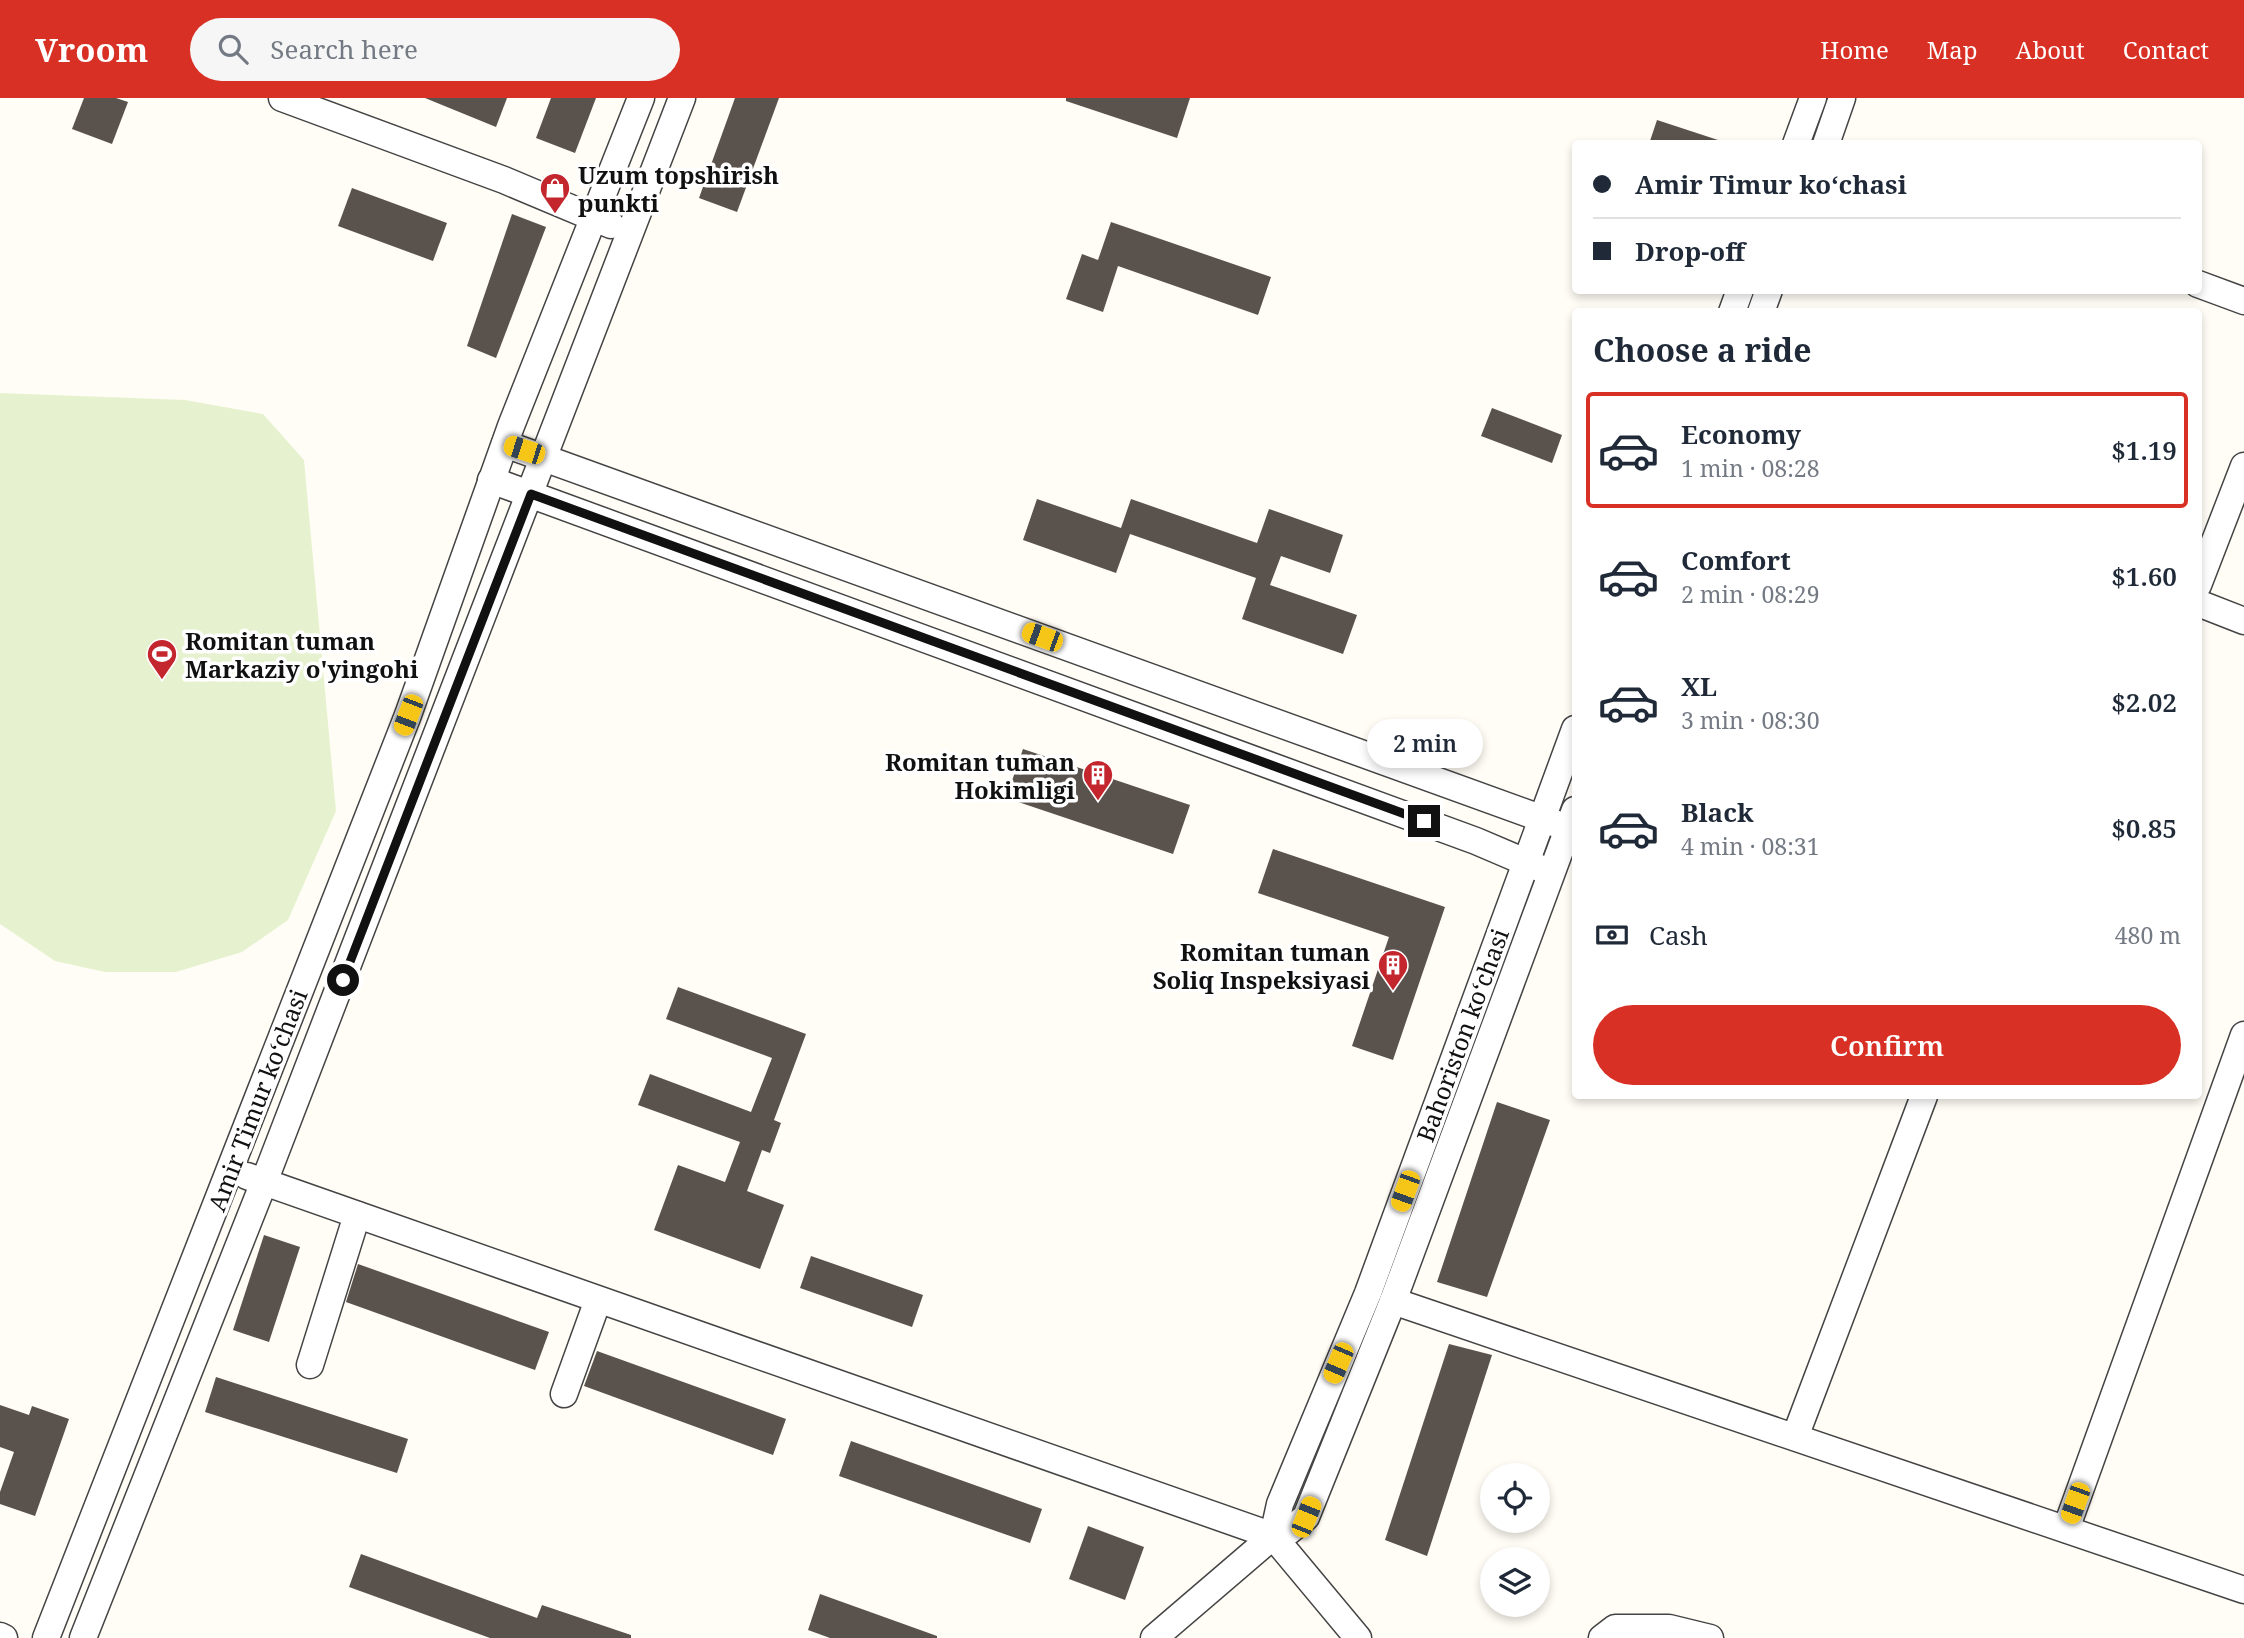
<!DOCTYPE html>
<meta charset="utf-8">
<style>
body{margin:0;font-family:"Noto Serif",serif;background:#f6f6f7;color:#1f2937;height:100vh;display:flex;flex-direction:column;font-size:26px;white-space:nowrap}
*{box-sizing:border-box;margin:0}
p{font-size:23px;color:#747a83}
.icon{flex:none;width:38px;height:38px;fill:none;stroke:currentColor;stroke-width:2;stroke-linecap:round;stroke-linejoin:round}
.map{position:relative;flex:1;overflow:hidden}
.panel{position:absolute;left:1572px;top:210px;width:630px;height:791px;display:flex;flex-direction:column;background:#fff;border-radius:7px;box-shadow:0 4px 10px #0003}
.panel>*{flex:none}
.hud{position:absolute;left:1572px;top:42px;width:630px;height:154px;border-radius:7px;box-shadow:0 4px 10px #0003;display:grid;align-content:center;height:154px;padding:0 21px;background:#fff}
.controls{position:absolute;left:1480px;top:1365px;display:grid;gap:14px}
.controls a{display:grid;place-items:center;width:70px;height:70px;border-radius:50%;background:#fff;box-shadow:0 4px 10px #0003;font-size:35px}
.end{position:absolute;width:32px;height:32px;margin:-16px;border:9px solid #111;background:#fff;box-shadow:0 0 0 4px #fff}
.from{border-radius:50%}
.bubble{position:absolute;height:49px;border-radius:24px;background:#fff;box-shadow:0 4px 10px #0003;font-size:23px;font-weight:600;line-height:49px;text-align:center}
.car{position:absolute;width:21px;height:42px;margin:-21px -10px;border-radius:9px;box-shadow:0 0 5px 2px #0007;background:linear-gradient(#f5c518 24%,#345 0 40%,#f5c518 0 76%,#345 0 86%,#f5c518 0)}
.hud b{display:flex;align-items:center;gap:24px;height:66px;font-size:26px}
.hud b+b{border-top:2px solid #e0e1e3}
.hud i{width:18px;height:18px;background:#1f2937}
ul{padding:0;list-style:none}
li{display:flex;align-items:center;gap:21px;height:116px;margin:0 14px 10px;padding:0 7px;border:4px solid transparent;border-radius:7px}
li div{flex:1}
li b{display:block;font-size:26px}
li em{font-style:normal;font-weight:600}
li.selected{border-color:#d93025}
li>.icon{width:63px;height:63px;stroke-width:1.5}
h2{padding:0 21px;font-size:32px;line-height:84px}
.pay{display:flex;align-items:center;gap:18px;height:77px;padding:0 21px;font-size:26px}
.pay p{margin-inline-start:auto}
.action{display:flex;gap:14px;margin-top:auto;padding:14px 21px}
.action a{flex:1;height:80px;border-radius:42px;background:#d93025;color:#fff;font-size:28px;font-weight:600;line-height:80px;text-align:center}
header{display:flex;align-items:center;gap:42px;box-sizing:border-box;height:98px;padding:0 35px;background:#d93025;color:#fff}
header strong{font-size:33px}
nav{display:flex;gap:38px;margin-inline-start:auto;font-size:24px}
.search{width:490px;height:63px;background:#f6f6f7;display:flex;align-items:center;gap:18px;box-sizing:border-box;padding:0 24px;border-radius:38px;color:#747a83;font-size:26px}
.map>svg:first-child{display:block}
.pitch{fill:#e6f2cf}
.building{fill:#5a524d}
.lines{fill:none;stroke-linecap:round;stroke-linejoin:round}
.minor-casing{stroke:#444;stroke-width:29}
.minor{stroke:#fff;stroke-width:26}
.route{stroke:#111;stroke-width:9}
.labels{text-anchor:middle;dominant-baseline:central;stroke-width:7;stroke-linejoin:round;paint-order:stroke}
.poi-label{font-size:24px;font-weight:bold;fill:#111;stroke:#fff;text-anchor:start}
.street-label{font-size:24px;fill:#111;stroke:#fff}
</style>
<header>
<strong>Vroom</strong>
<div class="search"><svg class="icon" aria-label="search" viewBox="0 0 24 24"><circle cx="10" cy="10" r="6"/><path d="M15 15l6 6"/></svg>Search here</div>
<nav><a>Home</a><a>Map</a><a>About</a><a>Contact</a></nav>
</header>
<div class="map">
<svg width="2244" height="1540" viewBox="0 0 2244 1540">
<rect width="100%" height="100%" fill="#fffdf5"/>
<polygon class="pitch" points="0,295 185,302 263,316 304,362 336,713 288,822 242,854 176,874 105,874 55,863 0,826"/>
<g class="building">
<polygon points="84,0 116,0 128,4 112,46 72,31"/>
<polygon points="425,0 507,0 496,29"/>
<polygon points="551,0 596,0 575,55 536,40"/>
<polygon points="735,0 779,0 737,114 699,100"/>
<polygon points="1066,0 1190,0 1177,40 1066,3"/>
<polygon points="1657,22 1718,42 1718,46 1649,46"/>
<polygon points="352,90 447,125 433,163 338,128"/>
<polygon points="512,116 546,129 496,260 467,248"/>
<polygon points="1111,124 1271,179 1258,217 1118,168 1103,214 1066,201 1082,156 1098,162"/>
<polygon points="1492,310 1562,337 1552,365 1481,338"/>
<polygon points="1037,401 1121,430 1131,401 1257,445 1269,411 1343,437 1330,475 1281,458 1270,487 1357,517 1343,556 1242,521 1256,480 1130,436 1116,475 1023,442"/>
<polygon points="1023,651 1190,707 1173,756 1006,700"/>
<polygon points="1273,751 1445,809 1393,962 1352,948 1389,839 1258,795"/>
<polygon points="678,889 806,936 774,1022 781,1025 770,1055 762,1052 747,1093 784,1107 760,1171 654,1132 678,1067 725,1084 740,1044 638,1007 650,976 751,1014 772,960 666,921"/>
<polygon points="1497,1004 1550,1022 1487,1199 1437,1184"/>
<polygon points="264,1137 300,1149 269,1244 233,1232"/>
<polygon points="811,1158 923,1197 912,1229 800,1190"/>
<polygon points="358,1166 549,1234 535,1272 346,1204"/>
<polygon points="1449,1246 1492,1257 1427,1458 1385,1442"/>
<polygon points="597,1253 786,1321 773,1357 584,1288"/>
<polygon points="216,1279 408,1341 397,1375 205,1314"/>
<polygon points="0,1307 29,1317 32,1308 69,1321 35,1418 0,1406 0,1394 14,1354 0,1349"/>
<polygon points="851,1343 1042,1411 1030,1445 839,1378"/>
<polygon points="1088,1428 1144,1449 1125,1502 1069,1481"/>
<polygon points="361,1456 537,1520 542,1507 631,1537 631,1540 490,1540 349,1489"/>
<polygon points="820,1496 937,1538 937,1540 830,1540 808,1532"/>
</g>
<g class="lines">
<g class="minor-casing">
<g id="minor">
<polyline points="282,0 504,82 611,127"/>
<polyline points="1796,46 1813,0"/>
<polyline points="1826,46 1842,0"/>
<polyline points="2198,186 2244,203"/>
<polyline points="1732,214 1740,192"/>
<polyline points="1761,214 1769,192"/>
<polyline points="505,346 1568,730"/>
<polyline points="491,382 1476,743 1551,775"/>
<polyline points="2198,487 2244,368"/>
<polyline points="2198,505 2244,523"/>
<polyline points="247,1078 1273,1438 1358,1540"/>
<polyline points="1393,1203 2244,1492"/>
<polyline points="310,1267 357,1117"/>
<polyline points="564,1296 598,1202"/>
<polyline points="1795,1339 1924,998"/>
<polyline points="2066,1431 2244,937"/>
<polyline points="1273,1438 1280,1406 1368,1195 1575,631"/>
<polyline points="0,1538 4,1540"/>
<polyline points="46,1540 408,617 511,328 641,0"/>
<polyline points="83,1540 264,1084 682,0"/>
<polyline points="1154,1540 1273,1438 1289,1433 1306,1419 1393,1203 1575,712"/>
<polyline points="1602,1540 1615,1530 1669,1530 1710,1540"/>
</g>
</g>
<use href="#minor" class="minor"/>
</g>
<g class="lines">
<polyline class="route" points="343,882 531,396 1424,723"/>
</g>
<defs>
<g id="shop-pin" transform="scale(1.575)"><path d="M0 17L-7.5 6A9.5 9.5 0 1 1 7.5 6Z" fill="#c4262e" stroke="#fff"/><path d="M-5-2.5h2.3a2.7 3.5 0 0 1 5.4 0H5L5.5 6h-11ZM-1.5-2.5h3a1.5 2.3 0 0 0-3 0Z" fill="#fff"/></g>
<g id="stadium-pin" transform="scale(1.575)"><path d="M0 17L-7.5 6A9.5 9.5 0 1 1 7.5 6Z" fill="#c4262e" stroke="#fff"/><path d="M0-5a6.5 5 0 1 0 0 10a6.5 5 0 1 0 0-10ZM-3.5-1.8h7v3.6h-7Z" fill="#fff"/></g>
<g id="building-pin" transform="scale(1.575)"><path d="M0 17L-7.5 6A9.5 9.5 0 1 1 7.5 6Z" fill="#c4262e" stroke="#fff"/><path d="M-4-6H4V6H1V3H-1V6H-4ZM-2.5-4.3h1.7v1.8h-1.7ZM.8-4.3h1.7v1.8H.8ZM-2.5-1h1.7V.8h-1.7ZM.8-1h1.7V.8H.8Z" fill="#fff"/></g>
</defs>
<g fill-rule="evenodd">
<use href="#shop-pin" x="555" y="90"/>
<use href="#stadium-pin" x="162" y="556"/>
<use href="#building-pin" x="1098" y="677"/>
<use href="#building-pin" x="1393" y="867"/>
</g>
<g class="labels">
<g class="poi-label">
<text x="578" y="76">Uzum topshirish<tspan x="578" dy="28">punkti</tspan></text>
<text x="185" y="542">Romitan tuman<tspan x="185" dy="28">Markaziy o'yingohi</tspan></text>
<text x="1075" y="663" text-anchor="end">Romitan tuman<tspan x="1075" dy="28">Hokimligi</tspan></text>
<text x="1370" y="853" text-anchor="end">Romitan tuman<tspan x="1370" dy="28">Soliq Inspeksiyasi</tspan></text>
</g>
<g class="street-label">
<text transform="translate(1462 937) rotate(-70)">Bahoriston ko‘chasi</text>
<text transform="translate(257 1002) rotate(-69)">Amir Timur ko‘chasi</text>
</g>
</g>
</svg>
<div class="controls">
<a><svg class="icon" aria-label="locate" viewBox="0 0 24 24"><circle cx="12" cy="12" r="6"/><path d="M12 2v4M12 18v4M2 12h4M18 12h4"/></svg></a>
<a><svg class="icon" aria-label="layers" viewBox="0 0 24 24"><path d="M12 4l9 5-9 5-9-5zM3 14l9 5 9-5"/></svg></a>
</div>
<i class="end from" style="left:343px;top:882px"></i>
<i class="end" style="left:1424px;top:723px"></i>
<div class="bubble" style="left:1367px;top:621px;width:116px">2 min</div>
<i class="car" style="left:524px;top:352px;rotate:288deg"></i>
<i class="car" style="left:1042px;top:539px;rotate:290deg"></i>
<i class="car" style="left:408px;top:617px;rotate:201deg"></i>
<i class="car" style="left:1405px;top:1093px;rotate:200deg"></i>
<i class="car" style="left:1338px;top:1265px;rotate:203deg"></i>
<i class="car" style="left:2075px;top:1405px;rotate:200deg"></i>
<i class="car" style="left:1306px;top:1419px;rotate:22deg"></i>
<div class="hud">
<b><i class="from"></i>Amir Timur ko‘chasi</b>
<b><i></i>Drop-off</b>
</div>
<section class="panel">
<h2>Choose a ride</h2>
<ul>
<li class="selected"><svg class="icon" aria-label="car" viewBox="0 0 24 24"><path d="M5 17H2v-5l4-1 3-4h7l3 4 3 1v5h-3M9 17h6M6 11h13"/><circle cx="7" cy="17" r="2"/><circle cx="17" cy="17" r="2"/></svg><div><b>Economy</b><p>1 min · 08:28</p></div><em>$1.19</em></li>
<li><svg class="icon" aria-label="car" viewBox="0 0 24 24"><path d="M5 17H2v-5l4-1 3-4h7l3 4 3 1v5h-3M9 17h6M6 11h13"/><circle cx="7" cy="17" r="2"/><circle cx="17" cy="17" r="2"/></svg><div><b>Comfort</b><p>2 min · 08:29</p></div><em>$1.60</em></li>
<li><svg class="icon" aria-label="car" viewBox="0 0 24 24"><path d="M5 17H2v-5l4-1 3-4h7l3 4 3 1v5h-3M9 17h6M6 11h13"/><circle cx="7" cy="17" r="2"/><circle cx="17" cy="17" r="2"/></svg><div><b>XL</b><p>3 min · 08:30</p></div><em>$2.02</em></li>
<li><svg class="icon" aria-label="car" viewBox="0 0 24 24"><path d="M5 17H2v-5l4-1 3-4h7l3 4 3 1v5h-3M9 17h6M6 11h13"/><circle cx="7" cy="17" r="2"/><circle cx="17" cy="17" r="2"/></svg><div><b>Black</b><p>4 min · 08:31</p></div><em>$0.85</em></li>
</ul>
<div class="pay"><svg class="icon" aria-label="cash" viewBox="0 0 24 24"><path d="M3 7h18v10H3z"/><circle cx="12" cy="12" r="2"/></svg>Cash<p>480 m</p></div>
<div class="action"><a>Confirm</a></div>
</section>
</div>
